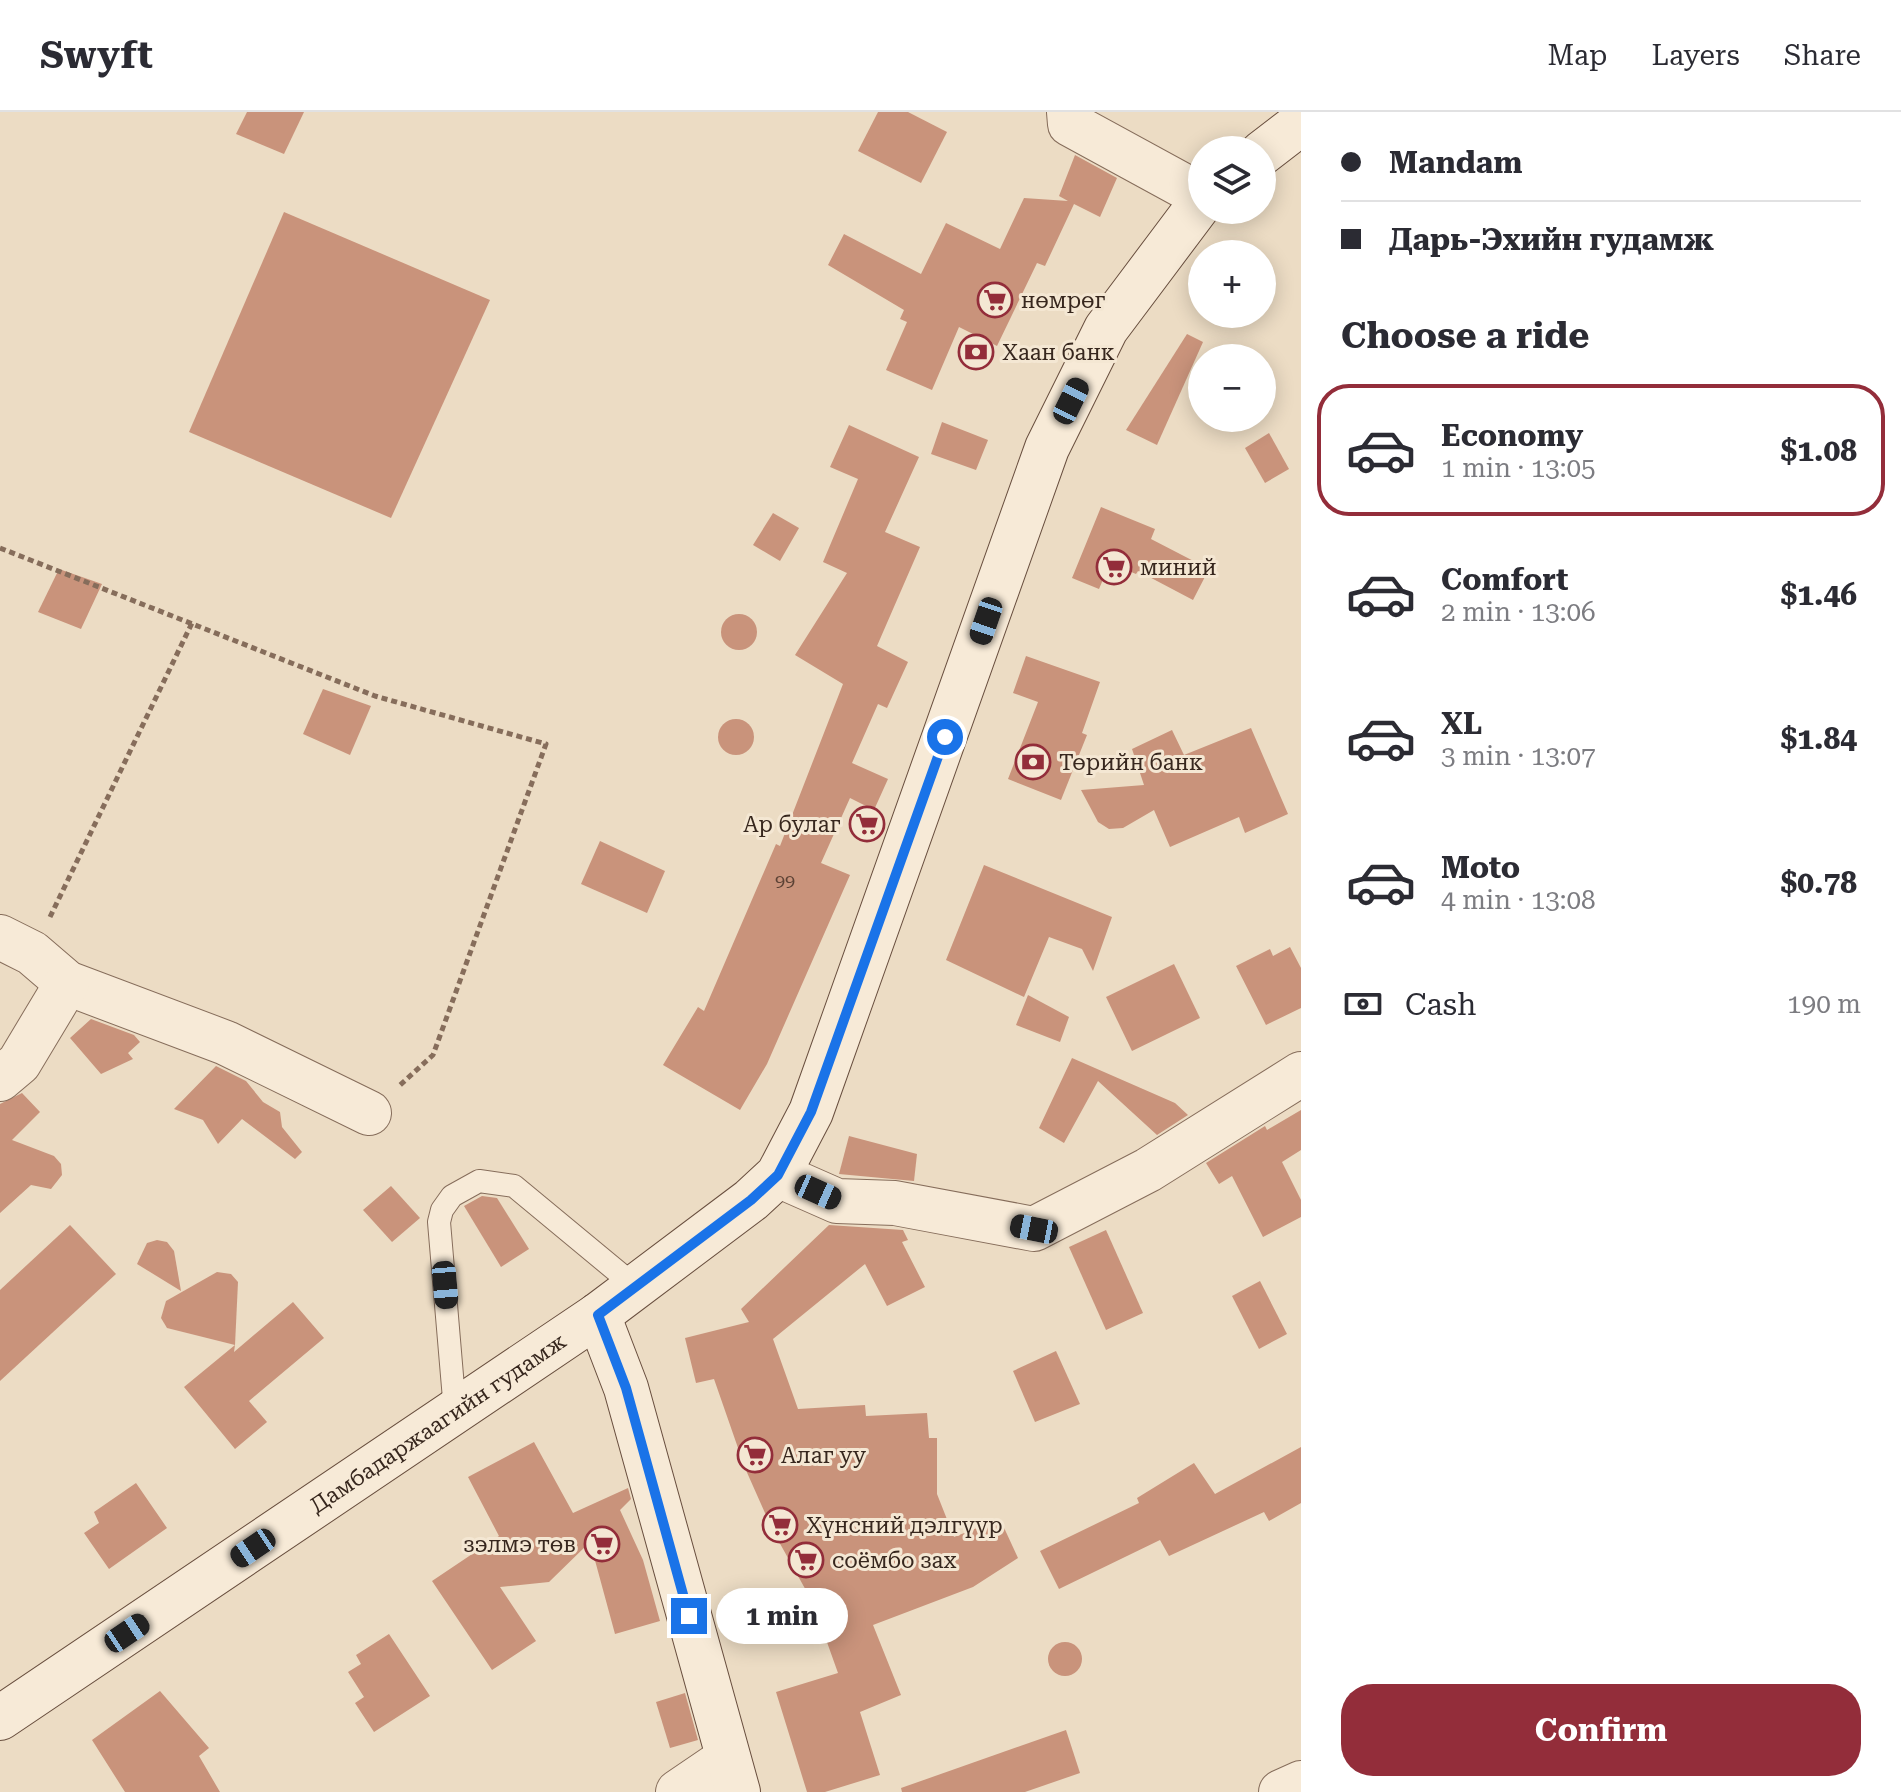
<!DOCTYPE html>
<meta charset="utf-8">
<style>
body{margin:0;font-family:"Roboto Serif",serif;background:#f2f2f3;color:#2b2b33;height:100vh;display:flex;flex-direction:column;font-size:30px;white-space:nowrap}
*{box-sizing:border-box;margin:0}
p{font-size:26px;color:#7c7c81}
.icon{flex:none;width:44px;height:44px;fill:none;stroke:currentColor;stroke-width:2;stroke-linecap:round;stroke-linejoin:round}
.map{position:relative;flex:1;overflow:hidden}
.details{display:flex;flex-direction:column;background:#fff;width:600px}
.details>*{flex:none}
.guide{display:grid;align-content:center;height:176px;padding:0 40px;background:#fff}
.fabs{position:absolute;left:1188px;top:24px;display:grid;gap:16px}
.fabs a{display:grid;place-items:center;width:88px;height:88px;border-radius:50%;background:#fff;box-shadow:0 4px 20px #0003;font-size:40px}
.end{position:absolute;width:36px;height:36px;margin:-18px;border:10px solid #1a73e8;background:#fff;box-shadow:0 0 0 4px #fff}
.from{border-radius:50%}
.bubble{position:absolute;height:56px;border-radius:28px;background:#fff;box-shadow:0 4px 20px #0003;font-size:26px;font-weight:700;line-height:56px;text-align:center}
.car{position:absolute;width:24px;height:48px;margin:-24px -12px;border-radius:10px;box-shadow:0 0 6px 2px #0007;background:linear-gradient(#222 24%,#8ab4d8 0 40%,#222 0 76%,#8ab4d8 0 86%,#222 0)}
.guide b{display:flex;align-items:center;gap:28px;height:76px;font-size:30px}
.guide b+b{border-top:2px solid #e1e1e2}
.guide i{width:20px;height:20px;background:#2b2b33}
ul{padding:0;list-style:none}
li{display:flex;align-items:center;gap:24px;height:132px;margin:0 16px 12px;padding:0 24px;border:4px solid transparent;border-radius:32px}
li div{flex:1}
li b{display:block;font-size:30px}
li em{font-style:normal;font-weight:700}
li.active{border-color:#932d3a}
li>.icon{width:72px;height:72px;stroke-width:1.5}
h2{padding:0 40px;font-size:36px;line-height:96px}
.pay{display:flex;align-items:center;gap:20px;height:88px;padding:0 40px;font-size:30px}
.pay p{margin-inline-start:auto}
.action{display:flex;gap:16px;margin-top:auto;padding:16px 40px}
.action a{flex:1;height:92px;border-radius:32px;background:#932d3a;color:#fff;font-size:32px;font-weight:700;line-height:92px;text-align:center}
header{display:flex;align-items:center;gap:48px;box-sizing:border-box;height:112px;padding:0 40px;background:#fff;border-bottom:2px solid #e1e1e2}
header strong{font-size:38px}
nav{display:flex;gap:44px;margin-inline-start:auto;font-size:28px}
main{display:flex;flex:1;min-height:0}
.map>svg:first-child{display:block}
.building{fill:#c9937b}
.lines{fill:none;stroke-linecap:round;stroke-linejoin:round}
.service-casing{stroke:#866d5b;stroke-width:24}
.minor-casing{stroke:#866d5b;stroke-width:46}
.secondary-casing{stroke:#684e3e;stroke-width:46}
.path{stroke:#866d5b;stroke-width:5;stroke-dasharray:6 4;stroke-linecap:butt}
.service{stroke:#f7ead7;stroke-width:22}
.minor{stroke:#f7ead7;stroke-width:44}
.secondary{stroke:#f7ead7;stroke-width:44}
.route{stroke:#1a73e8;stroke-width:10}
.labels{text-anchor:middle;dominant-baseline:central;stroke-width:6;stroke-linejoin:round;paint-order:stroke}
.number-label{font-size:18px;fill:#5c4235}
.poi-label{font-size:22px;fill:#37271e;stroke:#f4e7d3;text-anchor:start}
.street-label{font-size:22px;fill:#37271e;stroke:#f4e7d3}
</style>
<header>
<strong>Swyft</strong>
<nav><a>Map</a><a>Layers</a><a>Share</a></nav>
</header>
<main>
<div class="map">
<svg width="1301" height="1680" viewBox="0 0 1301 1680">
<rect width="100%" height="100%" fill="#ecdcc4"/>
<g class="building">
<polygon points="247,0 304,0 284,42 236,22"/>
<polygon points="878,0 908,0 947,20 921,71 858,39"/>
<polygon points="1075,43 1117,66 1100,105 1074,92 1045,154 1037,151 997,234 959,215 932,278 886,258 907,210 900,207 904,198 828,153 844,122 921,162 946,111 1000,137 1024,86 1068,89 1059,84"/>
<polygon points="284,100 490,188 391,406 189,320"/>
<polygon points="1187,222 1203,230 1157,333 1126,318"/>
<polygon points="942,310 988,328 976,358 931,342"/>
<polygon points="849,313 919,345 885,420 920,435 877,534 908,550 887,596 878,592 852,651 888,667 874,698 850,686 821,751 850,763 767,952 740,998 663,953 698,895 704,899 776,732 780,734 843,572 795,543 847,461 823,450 858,367 830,355"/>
<polygon points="1269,321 1289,357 1265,371 1245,336"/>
<polygon points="1101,395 1155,417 1151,427 1209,457 1193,488 1138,459 1136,462 1110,451 1099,477 1072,466"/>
<polygon points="773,401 799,416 780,449 753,433"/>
<polygon points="59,457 102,472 81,517 38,500"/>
<circle cx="739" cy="520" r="18"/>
<polygon points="1026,544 1100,570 1082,621 1087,623 1061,688 1008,667 1038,590 1013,581"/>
<polygon points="323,577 371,594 350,643 303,622"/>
<circle cx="736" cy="625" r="18"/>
<polygon points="1251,616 1288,702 1245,721 1239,705 1170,735 1154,698 1123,716 1109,717 1098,710 1081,678 1144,673 1132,637 1172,618 1184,643"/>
<polygon points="600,729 665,759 647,801 581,772"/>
<polygon points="984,753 1112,805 1093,859 1082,837 1049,825 1024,885 946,848"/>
<polygon points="1290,835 1301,856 1301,896 1266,913 1236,854 1270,837 1273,844"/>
<polygon points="1174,852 1200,906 1132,939 1106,885"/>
<polygon points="1028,883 1069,905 1060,930 1016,913"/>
<polygon points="91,907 134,923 140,930 128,941 133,947 101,962 70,926"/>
<polygon points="1072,946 1175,991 1188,1003 1157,1023 1098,969 1064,1031 1039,1016"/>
<polygon points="216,954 246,969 263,990 280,1000 282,1015 302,1040 295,1047 242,1007 218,1032 203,1008 174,997"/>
<polygon points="22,981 40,1000 12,1028 54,1044 61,1052 62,1063 51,1077 31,1073 0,1101 0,992"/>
<polygon points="1301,998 1301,1038 1282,1050 1301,1088 1301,1105 1263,1125 1232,1064 1219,1072 1206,1051 1265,1014 1267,1018"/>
<polygon points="849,1024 917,1042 914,1069 839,1062"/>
<polygon points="391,1074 420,1106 392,1130 363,1098"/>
<polygon points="482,1084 497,1086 529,1137 501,1155 464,1094"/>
<polygon points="70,1113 116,1162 0,1269 0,1178"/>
<polygon points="829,1113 903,1118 908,1128 902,1130 925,1175 887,1194 865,1152 773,1227 798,1297 865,1293 866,1304 927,1301 929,1326 937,1326 937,1382 954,1425 1000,1407 1018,1446 973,1475 873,1513 901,1583 860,1600 880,1663 825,1680 807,1680 776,1580 838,1561 813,1491 773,1419 745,1356 714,1267 696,1271 685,1226 749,1210 741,1197"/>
<polygon points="1106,1118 1143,1201 1106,1218 1069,1135"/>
<polygon points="157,1128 167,1130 174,1139 181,1179 137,1152 147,1131"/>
<polygon points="217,1160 231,1162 238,1170 235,1233 167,1216 161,1206 166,1189"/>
<polygon points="1260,1169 1287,1222 1259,1237 1232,1184"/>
<polygon points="293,1190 324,1226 249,1289 267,1310 235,1337 184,1275 235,1233 234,1240"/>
<polygon points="1056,1239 1080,1292 1035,1310 1013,1259"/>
<polygon points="534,1330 573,1401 628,1376 631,1387 620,1398 643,1448 660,1509 615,1522 590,1430 549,1470 500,1475 536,1529 492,1558 432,1469 499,1424 468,1365"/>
<polygon points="1301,1335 1301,1391 1269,1409 1264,1400 1169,1444 1160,1428 1059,1477 1040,1439 1139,1391 1137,1386 1194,1351 1215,1382"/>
<polygon points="136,1371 167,1416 109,1457 84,1421 99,1411 94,1400"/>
<polygon points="389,1522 430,1584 374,1620 355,1591 364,1585 348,1560 361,1552 356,1543"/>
<circle cx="1065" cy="1547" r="17"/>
<polygon points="160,1579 209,1636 199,1644 220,1680 125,1680 92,1628"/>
<polygon points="685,1581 698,1628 670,1636 656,1590"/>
<polygon points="1066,1618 1080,1661 1025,1680 902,1680 901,1676"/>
</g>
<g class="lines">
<g class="service-casing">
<polyline id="service" points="455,1299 439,1110 442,1098 452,1084 479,1069 514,1074 636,1175"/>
</g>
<g class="minor-casing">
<g id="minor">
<polyline points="1069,0 1070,12 1202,84"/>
<polyline points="0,825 32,841 67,871 226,931 369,1001"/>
<polyline points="0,967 19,951 67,871"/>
<polyline points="778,1063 837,1089 895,1091 1034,1117 1148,1058 1301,962"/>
<polyline points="678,1680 728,1646"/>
<polyline points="1281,1680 1301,1671"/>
</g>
</g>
<g class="secondary-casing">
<g id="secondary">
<polyline points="1262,41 1301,11"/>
<polyline points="598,1203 626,1276 738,1680"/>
<path id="s1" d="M0 1606 598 1203 751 1088 778 1063 811 1000 1047 336 1106 217 1202 89"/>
</g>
</g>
<g class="path">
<polyline points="0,436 375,584 546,632 433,943 398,975"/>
<polyline points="50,805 192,511"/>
</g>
<use href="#service" class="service"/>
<use href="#minor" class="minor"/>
<use href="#secondary" class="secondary"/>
</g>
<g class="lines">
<polyline class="route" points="689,1504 626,1276 598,1203 751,1088 778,1063 811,1000 945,625"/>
</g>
<defs>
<g id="supermarket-ring" transform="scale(1.8)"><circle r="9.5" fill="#f4e7d3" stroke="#932d3a" stroke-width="1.5"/><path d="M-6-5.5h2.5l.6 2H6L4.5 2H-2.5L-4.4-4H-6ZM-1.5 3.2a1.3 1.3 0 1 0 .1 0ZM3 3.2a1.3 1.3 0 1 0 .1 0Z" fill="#932d3a"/></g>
<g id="bank-ring" transform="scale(1.8)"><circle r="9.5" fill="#f4e7d3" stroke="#932d3a" stroke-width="1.5"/><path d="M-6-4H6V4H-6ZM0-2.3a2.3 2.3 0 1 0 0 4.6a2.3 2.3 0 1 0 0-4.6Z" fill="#932d3a"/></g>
</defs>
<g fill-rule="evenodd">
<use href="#supermarket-ring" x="995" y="188"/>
<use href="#bank-ring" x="976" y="240"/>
<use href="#supermarket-ring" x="1114" y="455"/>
<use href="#bank-ring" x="1033" y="650"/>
<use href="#supermarket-ring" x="867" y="712"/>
<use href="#supermarket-ring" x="755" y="1343"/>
<use href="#supermarket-ring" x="780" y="1413"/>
<use href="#supermarket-ring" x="602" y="1432"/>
<use href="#supermarket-ring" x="806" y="1448"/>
</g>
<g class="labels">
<g class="number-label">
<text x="785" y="768">99</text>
</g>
<g class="poi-label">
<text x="1021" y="188">нөмрөг</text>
<text x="1002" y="240">Хаан банк</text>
<text x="1140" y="455">миний</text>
<text x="1059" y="650">Төрийн банк</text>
<text x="841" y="712" text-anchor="end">Ар булаг</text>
<text x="781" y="1343">Алаг уу</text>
<text x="806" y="1413">Хүнсний дэлгүүр</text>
<text x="576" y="1432" text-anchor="end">зэлмэ төв</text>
<text x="832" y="1448">соёмбо зах</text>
</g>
<g class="street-label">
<text stroke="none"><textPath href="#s1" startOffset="528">Дамбадаржаагийн гудамж</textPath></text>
</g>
</g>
</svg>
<div class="fabs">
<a><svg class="icon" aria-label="layers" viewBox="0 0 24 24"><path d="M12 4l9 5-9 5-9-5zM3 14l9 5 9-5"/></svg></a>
<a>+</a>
<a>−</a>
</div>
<i class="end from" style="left:945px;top:625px"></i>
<i class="end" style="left:689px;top:1504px"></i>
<div class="bubble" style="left:716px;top:1476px;width:132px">1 min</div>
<i class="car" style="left:1071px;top:289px;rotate:26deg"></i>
<i class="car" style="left:986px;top:509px;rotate:199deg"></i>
<i class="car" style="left:818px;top:1080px;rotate:114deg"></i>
<i class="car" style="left:1034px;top:1117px;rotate:281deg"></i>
<i class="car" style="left:445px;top:1173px;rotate:175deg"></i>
<i class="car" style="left:253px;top:1436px;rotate:236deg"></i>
<i class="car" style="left:127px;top:1521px;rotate:56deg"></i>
</div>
<section class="details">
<div class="guide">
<b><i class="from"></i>Mandam</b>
<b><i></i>Дарь-Эхийн гудамж</b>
</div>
<h2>Choose a ride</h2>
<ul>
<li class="active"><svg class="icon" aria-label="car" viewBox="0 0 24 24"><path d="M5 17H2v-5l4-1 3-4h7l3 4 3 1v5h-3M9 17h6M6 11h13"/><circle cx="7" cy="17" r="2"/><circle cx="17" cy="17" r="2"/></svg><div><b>Economy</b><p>1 min · 13:05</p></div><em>$1.08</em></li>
<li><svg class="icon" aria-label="car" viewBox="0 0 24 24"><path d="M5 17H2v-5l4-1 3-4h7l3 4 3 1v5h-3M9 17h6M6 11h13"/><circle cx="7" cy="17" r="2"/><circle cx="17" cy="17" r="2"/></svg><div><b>Comfort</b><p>2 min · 13:06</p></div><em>$1.46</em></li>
<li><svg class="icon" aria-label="car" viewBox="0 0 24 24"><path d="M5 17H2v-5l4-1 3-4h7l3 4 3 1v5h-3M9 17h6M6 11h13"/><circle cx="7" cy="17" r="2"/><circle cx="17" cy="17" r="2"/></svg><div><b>XL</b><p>3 min · 13:07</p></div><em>$1.84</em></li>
<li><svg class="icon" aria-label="car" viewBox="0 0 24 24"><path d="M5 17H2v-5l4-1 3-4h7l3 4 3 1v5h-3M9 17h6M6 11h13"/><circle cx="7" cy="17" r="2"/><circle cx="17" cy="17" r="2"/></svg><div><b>Moto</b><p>4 min · 13:08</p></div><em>$0.78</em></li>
</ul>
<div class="pay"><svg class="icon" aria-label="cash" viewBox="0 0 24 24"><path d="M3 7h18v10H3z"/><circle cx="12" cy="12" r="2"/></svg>Cash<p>190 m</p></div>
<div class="action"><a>Confirm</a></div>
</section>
</main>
